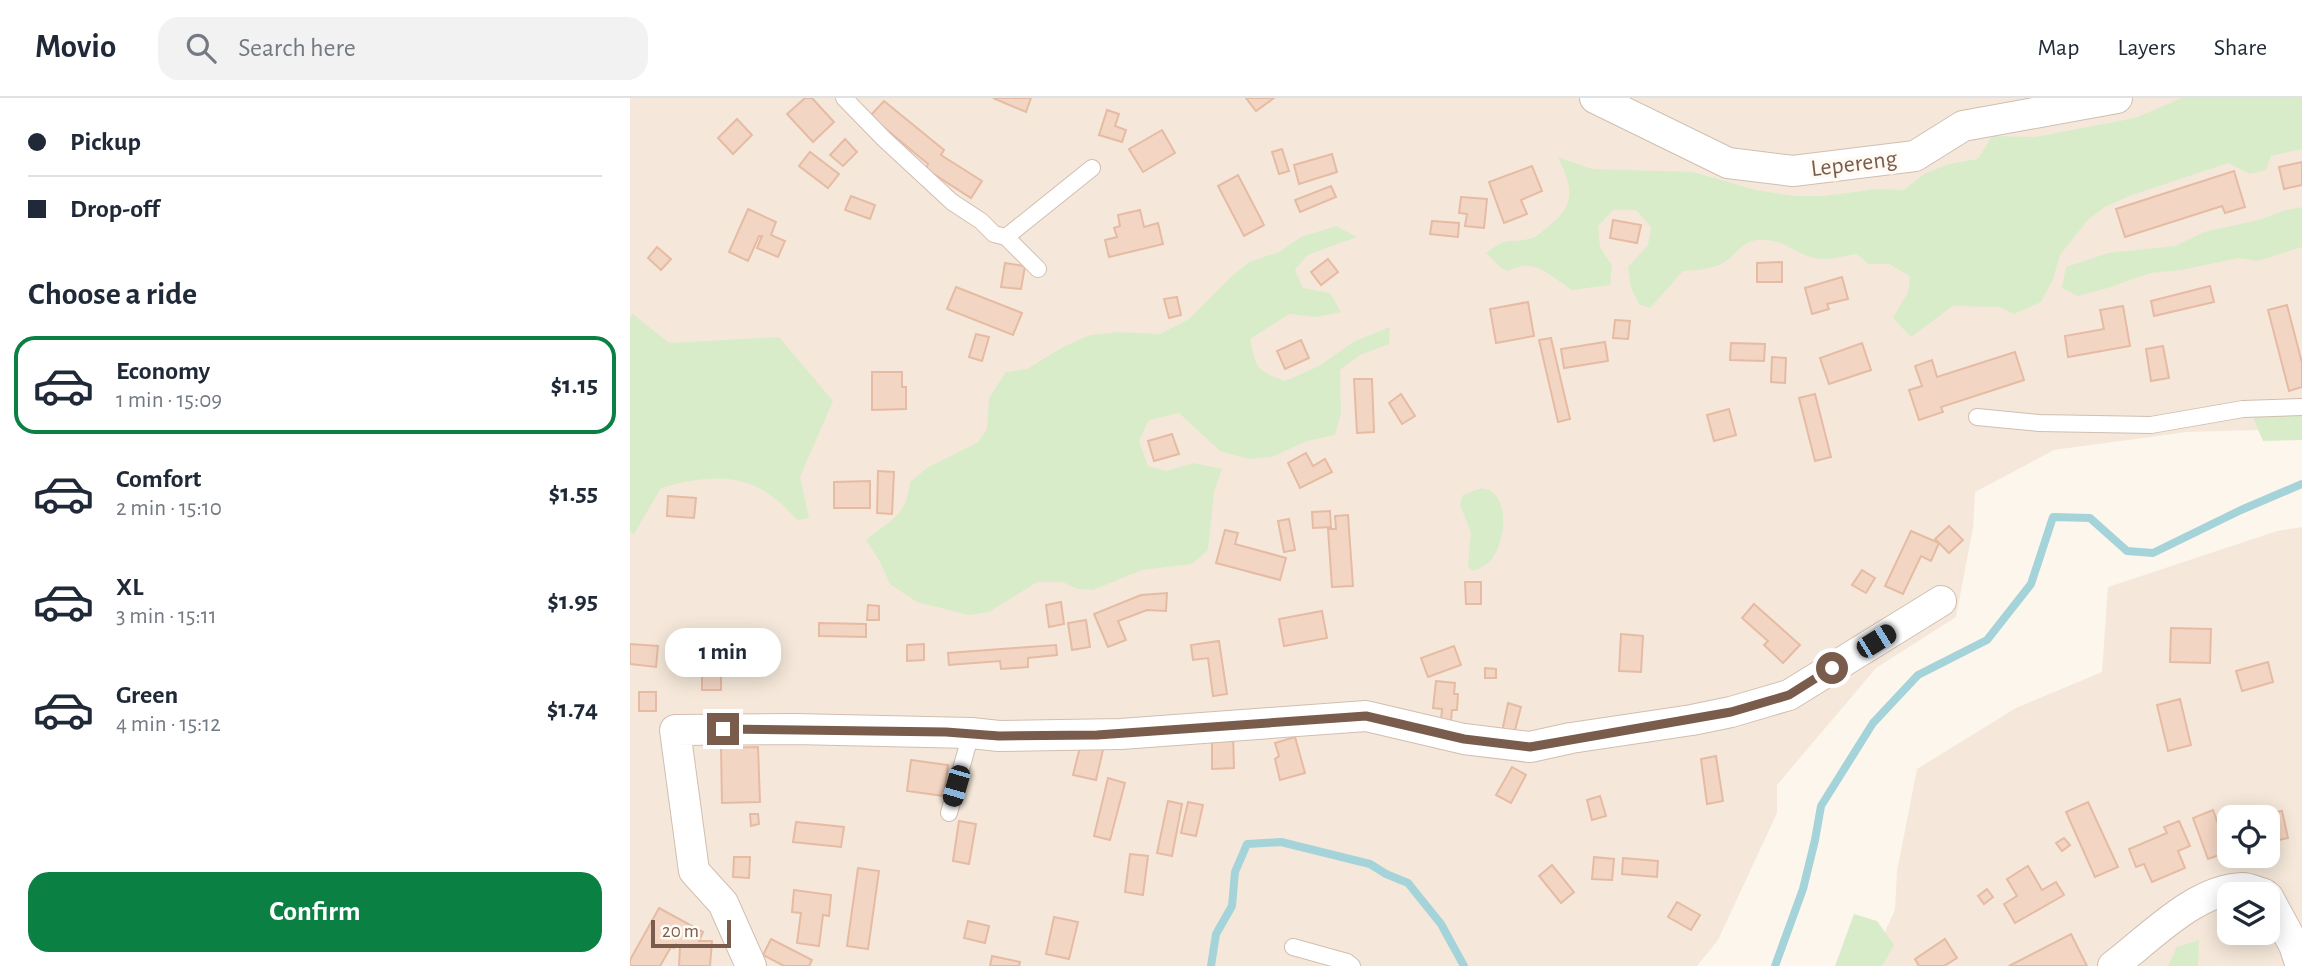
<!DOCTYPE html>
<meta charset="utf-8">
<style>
body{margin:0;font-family:"Alegreya Sans",sans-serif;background:#f2f2f3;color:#1f2937;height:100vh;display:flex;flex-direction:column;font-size:26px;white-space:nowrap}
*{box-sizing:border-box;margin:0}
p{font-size:23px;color:#747a83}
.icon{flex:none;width:38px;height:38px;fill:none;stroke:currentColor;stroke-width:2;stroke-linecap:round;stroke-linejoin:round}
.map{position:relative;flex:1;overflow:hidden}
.side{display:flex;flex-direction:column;background:#fff;width:630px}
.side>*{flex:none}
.guide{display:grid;align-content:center;height:154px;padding:0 28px;background:#fff}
.buttons{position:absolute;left:1587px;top:707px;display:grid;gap:14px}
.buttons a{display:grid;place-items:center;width:63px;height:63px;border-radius:14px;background:#fff;box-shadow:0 4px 18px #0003;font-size:35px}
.scale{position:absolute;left:21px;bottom:18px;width:80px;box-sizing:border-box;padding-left:7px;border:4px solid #7a5c4d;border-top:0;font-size:19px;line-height:24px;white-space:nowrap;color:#7a5c4d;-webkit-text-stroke:5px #fffaf3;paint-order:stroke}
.end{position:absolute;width:32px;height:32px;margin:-16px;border:9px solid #7a5c4d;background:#fff;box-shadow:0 0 0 4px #fff}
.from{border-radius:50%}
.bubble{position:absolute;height:49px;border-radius:21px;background:#fff;box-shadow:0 4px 18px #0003;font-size:23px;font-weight:600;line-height:49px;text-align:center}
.car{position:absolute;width:21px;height:42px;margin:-21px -10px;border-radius:9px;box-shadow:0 0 5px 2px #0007;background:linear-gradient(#222 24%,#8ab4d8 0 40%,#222 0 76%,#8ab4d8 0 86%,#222 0)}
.guide b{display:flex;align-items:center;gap:24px;height:66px;font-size:26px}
.guide b+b{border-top:2px solid #e0e1e3}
.guide i{width:18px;height:18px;background:#1f2937}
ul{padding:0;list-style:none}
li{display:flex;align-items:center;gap:21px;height:98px;margin:0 14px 10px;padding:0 14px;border:4px solid transparent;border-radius:21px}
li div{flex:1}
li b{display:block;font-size:26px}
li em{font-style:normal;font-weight:600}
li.active{border-color:#0b8043}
li>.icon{width:63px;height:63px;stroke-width:1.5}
h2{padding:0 28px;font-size:32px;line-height:84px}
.primary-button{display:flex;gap:14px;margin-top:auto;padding:14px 28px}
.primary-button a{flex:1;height:80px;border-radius:21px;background:#0b8043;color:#fff;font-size:28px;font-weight:600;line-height:80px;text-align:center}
header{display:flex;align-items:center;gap:42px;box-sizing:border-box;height:98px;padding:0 35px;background:#fff;border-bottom:2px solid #e0e1e3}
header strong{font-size:33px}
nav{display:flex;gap:38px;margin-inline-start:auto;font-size:24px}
.search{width:490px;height:63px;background:#f2f2f3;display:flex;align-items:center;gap:18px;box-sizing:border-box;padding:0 24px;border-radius:21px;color:#747a83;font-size:26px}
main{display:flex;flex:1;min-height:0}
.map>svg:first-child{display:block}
.residential{fill:#f5e8da;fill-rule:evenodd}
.green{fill:#d8ecc9}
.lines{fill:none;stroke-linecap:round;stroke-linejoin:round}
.stream{stroke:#a5d3da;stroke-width:8}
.building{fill:#f3d5c3;stroke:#e6bba3;stroke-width:2}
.lane-casing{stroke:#d1beb0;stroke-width:18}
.street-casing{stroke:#d1beb0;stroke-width:32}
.lane{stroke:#fff;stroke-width:16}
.street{stroke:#fff;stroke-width:30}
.route{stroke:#7a5c4d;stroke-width:9}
.labels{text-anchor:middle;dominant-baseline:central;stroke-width:7;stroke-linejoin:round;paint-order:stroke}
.street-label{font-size:24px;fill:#7a5c4d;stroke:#fffaf3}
</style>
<header>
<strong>Movio</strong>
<div class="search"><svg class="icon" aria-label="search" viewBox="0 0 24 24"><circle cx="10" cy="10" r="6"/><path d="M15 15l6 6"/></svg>Search here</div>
<nav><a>Map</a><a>Layers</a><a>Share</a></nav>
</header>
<main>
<section class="side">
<div class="guide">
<b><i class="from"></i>Pickup</b>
<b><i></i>Drop-off</b>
</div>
<h2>Choose a ride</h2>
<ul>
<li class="active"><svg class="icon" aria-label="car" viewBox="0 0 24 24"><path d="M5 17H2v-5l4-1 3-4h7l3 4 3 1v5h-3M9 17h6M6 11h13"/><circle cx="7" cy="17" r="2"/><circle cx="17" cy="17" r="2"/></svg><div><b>Economy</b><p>1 min · 15:09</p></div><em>$1.15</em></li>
<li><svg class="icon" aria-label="car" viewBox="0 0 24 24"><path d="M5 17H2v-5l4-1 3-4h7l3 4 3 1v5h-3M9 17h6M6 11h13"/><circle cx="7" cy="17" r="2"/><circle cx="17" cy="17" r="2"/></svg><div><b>Comfort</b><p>2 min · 15:10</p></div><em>$1.55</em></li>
<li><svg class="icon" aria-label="car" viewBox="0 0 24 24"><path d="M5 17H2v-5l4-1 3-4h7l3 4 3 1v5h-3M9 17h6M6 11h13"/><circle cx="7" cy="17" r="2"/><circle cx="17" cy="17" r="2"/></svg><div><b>XL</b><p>3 min · 15:11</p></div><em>$1.95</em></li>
<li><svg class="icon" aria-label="car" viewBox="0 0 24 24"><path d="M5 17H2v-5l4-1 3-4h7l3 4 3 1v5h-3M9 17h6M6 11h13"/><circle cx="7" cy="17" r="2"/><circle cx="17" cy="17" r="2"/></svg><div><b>Green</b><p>4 min · 15:12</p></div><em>$1.74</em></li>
</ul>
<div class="primary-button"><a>Confirm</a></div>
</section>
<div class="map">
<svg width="1672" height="868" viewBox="0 0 1672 868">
<rect width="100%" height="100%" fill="#fdf6ec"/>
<g class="residential">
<polygon points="0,0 1672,0 1672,331 1557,334 1424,352 1345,394 1343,430 1326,519 1246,570 1147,687 1147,715 1088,842 1067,868 0,868"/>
<path d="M1672 429V868H1239L1265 812 1267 773 1287 671 1386 610 1472 574 1478 489 1647 433ZM1600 719H1638V758H1600ZM1600 796H1638V835H1600Z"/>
</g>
<g class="green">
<path d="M1552 0H1672V51L1641 58 1636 72 1620 76 1598 65 1499 98 1473 110 1457 123 1430 157 1423 181 1411 204 1384 216 1370 209 1323 208 1281 239 1263 220 1278 194 1280 178 1259 166H1238L1227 156C1216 157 1205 161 1194 161 1168 161 1156 139 1127 142 1113 143 1106 156 1096 163 1083 172 1067 172 1053 173L1020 210 1009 206 1001 190 998 169 1018 147 1021 129 1006 112H983L968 128 970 149 982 168 980 187 942 192C919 178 906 159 878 173L871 170 856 155C880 136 878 147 902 140 908 138 915 131 920 127 948 105 941 87 928 59L962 71 1063 74 1126 92 1165 98H1194L1248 91 1274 92 1294 76 1319 66 1348 61 1362 38 1405 39 1505 20Z"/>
<polygon points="1672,109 1672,149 1628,163 1608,160 1552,172 1520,175 1478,190 1448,198 1432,190 1436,169 1478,155 1545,148 1574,134 1629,122 1653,113"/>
<path d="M706 128 727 139 677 157 665 172 673 190 700 195 711 214 686 219 659 216 620 241C626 270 627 273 655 283L689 268 723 244 760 229 759 246 730 257 710 272 711 315 705 337 677 343 642 359 619 361 590 353 549 315 519 322 509 343 518 368 536 373 564 365 592 371 584 393 578 452 562 466 512 472 463 492 447 491 433 484H407L359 514 339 517 287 504 260 486 249 462 236 442C260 422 277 418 280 384L297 370 347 345 357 331 359 300 376 274 397 271 433 249 460 237 488 234 530 236 559 221 600 180 619 164 649 154 671 139Z"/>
<path d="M3 216 39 245 149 239 203 303 170 379 179 420 167 422C127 374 87 374 31 390L4 436 0 434V219Z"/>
<polygon points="1652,309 1672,309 1672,342 1633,343 1623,320"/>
<path d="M851 390C854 391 858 391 861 393 881 407 874 451 858 465 855 468 848 471 843 473L838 469 841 434 830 407 833 397Z"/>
<polygon points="1224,816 1247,823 1264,847 1252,868 1205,868"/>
<polygon points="1569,842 1568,868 1538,868 1547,849"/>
</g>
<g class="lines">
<g class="stream">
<polyline points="581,868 586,836 602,808 605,774 617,746 651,744 740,766 756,776 778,785 811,826 834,868"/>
<polyline points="1145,868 1173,791 1185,742 1191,708 1243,625 1288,577 1357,542 1401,486 1423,419 1460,420 1497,453 1523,455 1611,412 1672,386"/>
</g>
</g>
<g class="building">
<polygon points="175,0 182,0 204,24 183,44 157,16"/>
<polygon points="363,0 401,0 396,14"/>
<polygon points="616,0 644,0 626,13"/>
<polygon points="254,3 314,52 311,57 352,83 341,100 296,71 298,66 240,18"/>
<polygon points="477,12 489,16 485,28 496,32 492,44 469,37"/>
<polygon points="107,21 122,37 103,56 88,40"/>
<polygon points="532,32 545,55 513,74 499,51"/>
<polygon points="215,41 227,54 213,68 200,57"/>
<polygon points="652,51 659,73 649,76 642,54"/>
<polygon points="180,54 209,76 198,90 169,68"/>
<polygon points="702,56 707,74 669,86 664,67"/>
<polygon points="1672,64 1672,87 1654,91 1649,69"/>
<polygon points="902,68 912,93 891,102 897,116 874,125 859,84"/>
<polygon points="1604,73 1615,109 1595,115 1592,108 1495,139 1486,111"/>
<polygon points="608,77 634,127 614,138 588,88"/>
<polygon points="701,88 706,99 670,114 665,102"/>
<polygon points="221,98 245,107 240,121 215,112"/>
<polygon points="831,99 857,101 854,130 835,128 837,116 829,115"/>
<polygon points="118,111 146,124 141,137 155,143 148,159 127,150 132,138 129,138 118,163 99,154"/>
<polygon points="510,112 514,129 528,125 533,146 479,159 475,142 487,139 484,130 490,128 488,117"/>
<polygon points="983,122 1011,127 1007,145 980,140"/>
<polygon points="802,123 829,125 828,139 800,136"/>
<polygon points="27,149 41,161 31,172 18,160"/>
<polygon points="698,161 708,174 691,187 681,174"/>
<polygon points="1152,164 1152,184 1127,184 1127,165"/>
<polygon points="375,165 395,168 391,191 371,189"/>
<polygon points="1212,179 1218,201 1197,206 1199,211 1182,216 1175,190"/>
<polygon points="1580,188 1584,204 1524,218 1521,203"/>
<polygon points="326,189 392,215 383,237 317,211"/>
<polygon points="547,199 551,217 539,220 534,201"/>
<polygon points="898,204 904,238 866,245 860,211"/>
<polygon points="1657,207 1672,265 1672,289 1659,293 1638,212"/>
<polygon points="1493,208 1500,248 1438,259 1435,238 1474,231 1470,212"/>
<polygon points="985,222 1000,223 998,241 983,240"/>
<polygon points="346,236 359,239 352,263 339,259"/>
<polygon points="921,240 940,321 928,324 909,242"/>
<polygon points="671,242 679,260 655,271 647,253"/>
<polygon points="975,244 978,263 934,270 931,251"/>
<polygon points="1101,245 1135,246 1134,263 1100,262"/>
<polygon points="1232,245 1241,272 1199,286 1190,260"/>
<polygon points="1533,248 1539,280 1521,283 1516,251"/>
<polygon points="1385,254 1394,282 1311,309 1313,314 1289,322 1279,292 1292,288 1285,268 1302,262 1307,279"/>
<polygon points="1142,259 1156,260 1155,285 1141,284"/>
<polygon points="242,274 272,274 272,289 276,289 276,311 242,312"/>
<polygon points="724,281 742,281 744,334 727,335"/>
<polygon points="771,296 785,318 772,326 759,305"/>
<polygon points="1185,296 1201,359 1185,363 1169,300"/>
<polygon points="1099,311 1106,337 1084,343 1077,317"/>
<polygon points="542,336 549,356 524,363 518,343"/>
<polygon points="676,355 683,368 695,361 702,374 670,390 658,365"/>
<polygon points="248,373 264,374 262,416 247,415"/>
<polygon points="240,383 240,410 204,410 204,384"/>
<polygon points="38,398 66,400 64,420 37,418"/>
<polygon points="700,413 701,429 683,430 682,414"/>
<polygon points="718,417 723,488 702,489 698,431 706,431 705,418"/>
<polygon points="659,421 665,452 654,454 648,423"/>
<polygon points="1319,428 1333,442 1319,455 1305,441"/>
<polygon points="595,432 608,435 605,446 656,460 650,482 586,465"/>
<polygon points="1281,433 1309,445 1301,463 1291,458 1273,496 1255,488"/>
<polygon points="1232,472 1245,480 1236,495 1222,487"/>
<polygon points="835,484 851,484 851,506 836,506"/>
<polygon points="537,495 536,513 517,512 488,523 496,542 478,549 464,516 511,497"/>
<polygon points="431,504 434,526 419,529 416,507"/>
<polygon points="1124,506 1170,547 1153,565 1134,547 1138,543 1112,520"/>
<polygon points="238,507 249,508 249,522 237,522"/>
<polygon points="692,513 697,540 654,548 649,521"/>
<polygon points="456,522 460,549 442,552 438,525"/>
<polygon points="189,525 236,526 236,539 189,538"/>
<polygon points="1541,530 1581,531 1580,565 1540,564"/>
<polygon points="991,536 1013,538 1011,574 989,573"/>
<polygon points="589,543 597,596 583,598 578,560 563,562 561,547"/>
<polygon points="0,546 28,548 26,569 0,566"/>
<polygon points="294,546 294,562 277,563 277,547"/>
<polygon points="426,547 427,557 398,560 398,569 371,571 370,563 319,567 318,555"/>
<polygon points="824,548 831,567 798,579 791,560"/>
<rect x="72" y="558" width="19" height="34"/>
<polygon points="1638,564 1643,584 1612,593 1606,573"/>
<polygon points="855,570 866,571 866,580 855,580"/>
<polygon points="806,583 825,585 824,596 828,596 827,612 822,612 821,623 811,622 812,611 803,610"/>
<rect x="9" y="594" width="17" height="19"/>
<polygon points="1550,601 1561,647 1538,653 1527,607"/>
<polygon points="878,605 891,609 884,636 872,634"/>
<polygon points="582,635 603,635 604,670 582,671"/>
<polygon points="453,637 475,643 466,682 443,677"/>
<polygon points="665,639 675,675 650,682 645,661 649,658 645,645"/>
<polygon points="128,649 130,704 92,705 91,650"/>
<polygon points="1086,658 1093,703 1077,706 1071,661"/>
<polygon points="281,662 318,667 314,698 277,693"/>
<polygon points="882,669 896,677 881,705 866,697"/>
<polygon points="478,680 495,685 480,742 464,738"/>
<polygon points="970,698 976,718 962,722 957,702"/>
<polygon points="538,703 552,706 542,758 527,755"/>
<polygon points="558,704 573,707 566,738 551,735"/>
<polygon points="1458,704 1488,769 1465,779 1436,714"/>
<polygon points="1583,712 1598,754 1578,761 1563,720"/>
<polygon points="1652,713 1658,740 1640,744 1638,719 1635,719 1634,716"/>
<polygon points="120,716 128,716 129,726 121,728"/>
<polygon points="329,723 346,726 339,766 323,763"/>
<polygon points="1549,723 1560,748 1548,753 1555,770 1522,784 1514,766 1506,769 1499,751 1537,735 1534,729"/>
<polygon points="166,724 214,729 211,749 163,744"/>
<polygon points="1434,740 1440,747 1432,753 1426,745"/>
<polygon points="500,756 518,758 513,797 495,794"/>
<polygon points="104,759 120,759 119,780 103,779"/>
<polygon points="964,759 984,761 982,782 962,781"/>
<polygon points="993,760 1028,763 1027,779 992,776"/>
<polygon points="922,767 944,794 931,805 909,778"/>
<polygon points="1398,768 1412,792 1426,784 1434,797 1385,825 1374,806 1387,798 1377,781"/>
<polygon points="228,770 249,773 238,851 217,848"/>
<polygon points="1357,791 1363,799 1354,806 1348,798"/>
<polygon points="164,792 201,797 199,818 193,817 189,848 167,845 171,815 162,814"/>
<polygon points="1047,804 1070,817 1061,832 1038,819"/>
<polygon points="29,810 73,834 69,843 82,843 80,868 49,868 50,849 46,846 44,850 41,849 30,868 0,868 0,862"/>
<polygon points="424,819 448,824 439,861 416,856"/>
<polygon points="338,823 359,828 355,845 334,840"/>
<polygon points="1441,836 1457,868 1379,868"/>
<polygon points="141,841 182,862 179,868 154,868 133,857"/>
<polygon points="1315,841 1327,860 1314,868 1289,868 1285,861"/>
<polygon points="362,858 390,864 389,868 360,868"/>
</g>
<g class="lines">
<g class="lane-casing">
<g id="lane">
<polyline points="214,0 254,41 322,104 351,123 364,136 376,139 462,70"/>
<polyline points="376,139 408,171"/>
<polyline points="1347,319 1409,325 1521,327 1613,311 1672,309"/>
<polyline points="319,715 341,635"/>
<polyline points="663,849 717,864 722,868"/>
</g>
</g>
<g class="street-casing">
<g id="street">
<polyline points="965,0 1098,65 1163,73 1285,58 1333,28 1487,0"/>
<polyline points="1638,799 1664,847 1671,868"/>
<polyline points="121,868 93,805 64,773 45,632 165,631 341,635 369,638 491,636 736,618 834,641 900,649 941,640 1062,622 1101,614 1159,597 1311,503"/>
<path d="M1483 868C1519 841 1565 791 1613 790 1619 790 1627 794 1634 796"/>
</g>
</g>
<use href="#lane" class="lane"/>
<use href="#street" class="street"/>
</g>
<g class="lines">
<polyline class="route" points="93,631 316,634 369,638 467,637 736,618 834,641 900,649 1101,614 1159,597 1202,570"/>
</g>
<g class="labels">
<g class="street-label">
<text transform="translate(1224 66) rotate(-7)">Lepereng</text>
</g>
</g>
</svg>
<div class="buttons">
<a><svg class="icon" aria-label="locate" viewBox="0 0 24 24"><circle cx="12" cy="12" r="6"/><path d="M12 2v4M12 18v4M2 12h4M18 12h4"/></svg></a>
<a><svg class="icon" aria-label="layers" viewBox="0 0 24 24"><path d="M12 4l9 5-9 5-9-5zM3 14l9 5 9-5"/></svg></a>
</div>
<div class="scale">20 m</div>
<i class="end from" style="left:1202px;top:570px"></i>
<i class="end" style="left:93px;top:631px"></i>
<div class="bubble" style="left:35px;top:530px;width:116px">1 min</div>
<i class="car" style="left:1246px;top:543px;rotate:58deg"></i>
<i class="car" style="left:326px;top:688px;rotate:196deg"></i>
</div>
</main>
